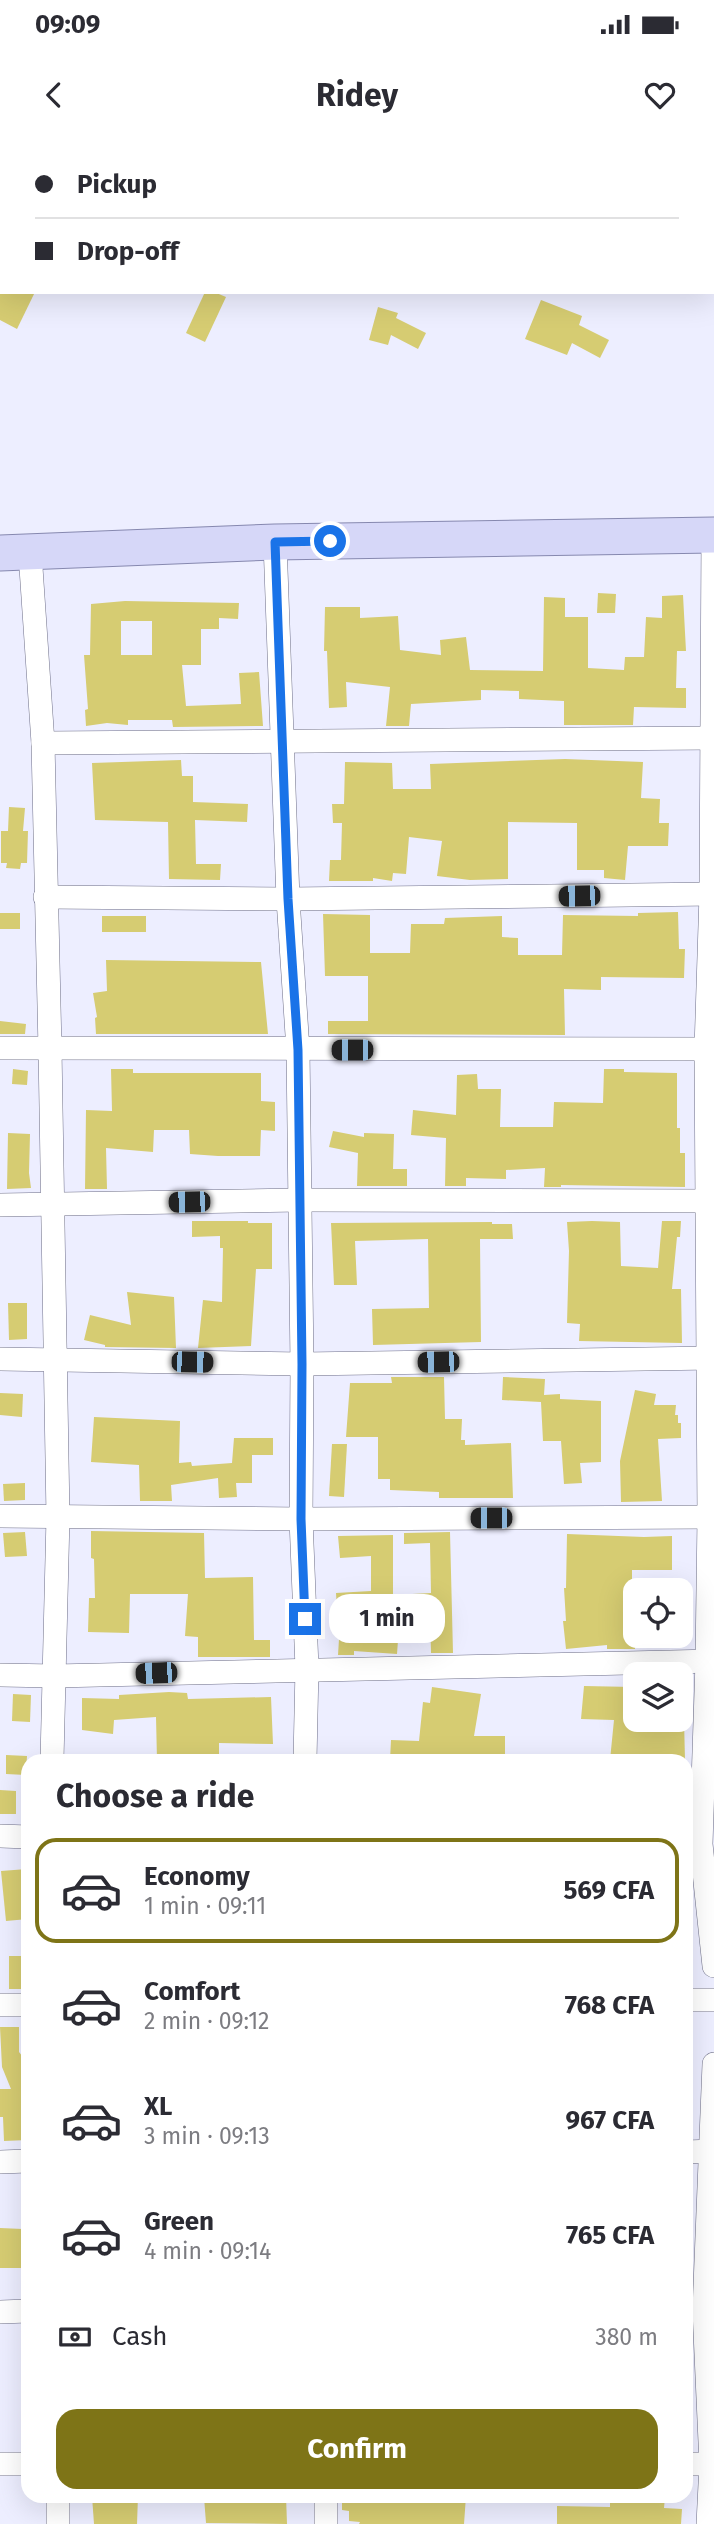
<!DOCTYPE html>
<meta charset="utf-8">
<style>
body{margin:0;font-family:"Fira Sans",sans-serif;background:#f2f2f3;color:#2b2b33;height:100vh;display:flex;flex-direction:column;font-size:26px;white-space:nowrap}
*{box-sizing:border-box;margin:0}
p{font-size:23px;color:#7c7c81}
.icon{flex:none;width:38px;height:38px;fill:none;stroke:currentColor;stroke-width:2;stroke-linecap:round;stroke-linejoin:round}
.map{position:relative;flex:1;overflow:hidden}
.panel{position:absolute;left:21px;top:1614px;width:672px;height:749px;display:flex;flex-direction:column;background:#fff;border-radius:21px;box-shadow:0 7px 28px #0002}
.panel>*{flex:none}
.hud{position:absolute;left:0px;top:0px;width:714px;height:154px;box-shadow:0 7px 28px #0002;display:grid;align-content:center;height:154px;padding:0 35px;background:#fff}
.tools{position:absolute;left:623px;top:1438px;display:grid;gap:14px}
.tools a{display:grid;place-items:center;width:70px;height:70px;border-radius:14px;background:#fff;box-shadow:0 7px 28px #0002;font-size:35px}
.end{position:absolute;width:32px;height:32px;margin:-16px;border:9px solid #1a73e8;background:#fff;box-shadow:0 0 0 4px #fff}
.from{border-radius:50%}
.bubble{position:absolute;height:49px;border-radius:21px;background:#fff;box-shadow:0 7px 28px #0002;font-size:23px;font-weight:700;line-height:49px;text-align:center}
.car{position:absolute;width:21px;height:42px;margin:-21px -10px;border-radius:9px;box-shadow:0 0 5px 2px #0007;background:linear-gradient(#222 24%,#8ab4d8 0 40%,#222 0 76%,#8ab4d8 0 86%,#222 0)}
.hud b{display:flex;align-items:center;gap:24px;height:66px;font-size:26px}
.hud b+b{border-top:2px solid #e1e1e2}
.hud i{width:18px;height:18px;background:#2b2b33}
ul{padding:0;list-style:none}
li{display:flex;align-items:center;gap:21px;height:105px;margin:0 14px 10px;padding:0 21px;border:4px solid transparent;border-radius:21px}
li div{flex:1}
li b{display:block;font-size:26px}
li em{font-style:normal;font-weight:700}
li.current{border-color:#7e7417}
li>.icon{width:63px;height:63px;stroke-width:1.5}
h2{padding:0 35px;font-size:32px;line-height:84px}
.pay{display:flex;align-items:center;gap:18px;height:77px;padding:0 35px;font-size:26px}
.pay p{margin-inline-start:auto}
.cta{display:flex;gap:14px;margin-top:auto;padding:14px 35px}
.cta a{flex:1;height:80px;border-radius:21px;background:#7e7417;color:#fff;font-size:28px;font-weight:700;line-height:80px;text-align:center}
.status{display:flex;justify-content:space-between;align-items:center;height:49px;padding:0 35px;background:#fff;direction:ltr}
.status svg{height:19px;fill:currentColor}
header{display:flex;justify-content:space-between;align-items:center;height:91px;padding:0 35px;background:#fff;font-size:32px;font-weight:700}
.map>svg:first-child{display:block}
.building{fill:#d6cc72;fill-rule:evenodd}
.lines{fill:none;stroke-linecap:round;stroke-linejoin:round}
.minor-casing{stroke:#6e6f88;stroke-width:24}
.primary-casing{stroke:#8688af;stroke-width:37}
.minor{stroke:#fff;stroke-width:23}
.primary{stroke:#d6d7f8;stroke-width:35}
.route{stroke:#1a73e8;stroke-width:9}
</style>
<div class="status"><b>09:09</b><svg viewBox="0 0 49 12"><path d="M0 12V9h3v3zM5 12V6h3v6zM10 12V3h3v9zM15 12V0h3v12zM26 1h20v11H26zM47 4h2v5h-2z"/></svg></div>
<header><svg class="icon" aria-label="back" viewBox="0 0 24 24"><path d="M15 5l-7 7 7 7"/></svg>Ridey<svg class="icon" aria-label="heart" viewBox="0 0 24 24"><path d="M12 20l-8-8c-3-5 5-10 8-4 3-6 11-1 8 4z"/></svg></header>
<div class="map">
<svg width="714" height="2384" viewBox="0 0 714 2384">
<rect width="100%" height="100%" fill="#edeeff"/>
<g class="building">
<polygon points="0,152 35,152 17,189 0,180"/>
<polygon points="205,152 214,152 226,157 205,202 186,193"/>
<polygon points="541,160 582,176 579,185 609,200 600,218 572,203 567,215 525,199"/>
<polygon points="378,167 398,173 396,178 426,193 418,209 391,195 388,205 369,200"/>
<polygon points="598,453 616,454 615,473 597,473"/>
<polygon points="683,455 686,511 677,511 676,548 686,548 686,568 634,567 633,585 564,585 564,561 519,559 519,551 481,550 481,560 411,564 409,586 386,586 390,547 346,542 347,567 329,568 327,511 324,511 325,467 360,467 360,478 398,476 400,510 441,515 440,500 466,497 470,530 543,531 544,457 565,458 565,477 588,477 588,528 624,530 625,517 644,517 646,477 662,478 662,456"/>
<path d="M125 461 239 463 238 479 219 478V489H201V525H182L186 566 241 564 239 533 259 532 263 586 173 587 172 580H128V585L107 583 86 586 85 570 88 569 84 515H90L91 464ZM121 481H152V515H121Z"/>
<polygon points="565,619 643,622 641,658 660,659 659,683 669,683 668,706 628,706 625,740 604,738 604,730 577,730 577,683 508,682 508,739 470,740 437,736 442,701 409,697 406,734 393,733 392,741 373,738 373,741 329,741 330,720 341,720 342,683 333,683 332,664 344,664 345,622 392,623 393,649 431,649 430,624"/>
<polygon points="181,620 182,636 193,636 193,662 248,664 247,682 195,680 196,724 221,724 220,740 169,739 168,682 95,680 92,623"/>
<polygon points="9,667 25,668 23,691 28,691 27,723 21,723 20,729 6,728 7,723 1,723 1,691 8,691"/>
<polygon points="678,772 679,809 685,809 684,838 601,837 601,850 564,849 565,895 328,894 328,881 368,881 368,836 325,836 323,774 370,775 370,813 410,813 411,784 444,784 445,778 502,776 502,797 518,798 518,815 562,815 563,775 638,776 638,773"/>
<rect x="0" y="773" width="20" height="16"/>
<rect x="102" y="776" width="44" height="16"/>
<polygon points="106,820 261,822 268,894 96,894 95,878 97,877 93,853 107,851"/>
<polygon points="0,881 26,884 25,894 0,894"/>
<polygon points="13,929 28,931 27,945 12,944"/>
<polygon points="111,929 133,929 133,933 261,933 261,961 275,962 275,991 261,990 260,1016 218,1016 190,1014 189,990 154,990 153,1012 106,1008 107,1049 85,1049 86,970 112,971"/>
<polygon points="604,929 624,929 624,932 677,933 677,988 680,988 680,1013 685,1013 685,1047 561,1045 561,1047 544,1047 545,1028 506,1030 506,1039 466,1038 466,1046 445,1046 446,998 411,995 413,970 456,975 457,935 477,934 478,949 501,949 500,987 553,987 554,962 603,963"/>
<polygon points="333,991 364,997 364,993 394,994 393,1029 407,1029 407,1046 357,1046 358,1013 329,1007"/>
<polygon points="8,993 30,994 29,1033 31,1048 7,1049"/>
<polygon points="192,1081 248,1081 248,1083 272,1083 272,1129 256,1129 251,1206 198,1208 203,1160 222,1162 223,1108 220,1108 220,1096 192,1097"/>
<polygon points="592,1081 620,1082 621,1126 658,1128 662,1081 681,1081 680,1097 677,1097 672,1149 681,1149 682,1203 579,1201 580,1184 567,1183 569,1111 567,1082"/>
<polygon points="492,1082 492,1084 512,1084 513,1099 480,1099 481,1202 373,1205 372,1169 429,1168 428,1099 355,1101 357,1145 334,1145 331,1083"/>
<polygon points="127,1152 174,1157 176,1208 105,1207 105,1205 84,1200 90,1175 131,1185"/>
<polygon points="8,1163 27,1163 27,1199 9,1200"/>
<polygon points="391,1237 444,1237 445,1279 462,1279 461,1300 465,1300 465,1305 511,1303 513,1358 439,1358 439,1352 390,1350 390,1339 378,1339 378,1297 346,1297 350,1243 392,1243"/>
<polygon points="503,1237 545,1239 544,1255 560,1254 560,1259 601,1261 601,1322 580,1323 582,1343 564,1344 561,1301 543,1301 541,1262 502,1260"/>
<polygon points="635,1250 656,1254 654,1265 676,1265 675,1275 678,1275 678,1283 681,1283 681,1298 658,1299 662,1361 621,1362 620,1321"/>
<polygon points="0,1253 23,1254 22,1277 0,1275"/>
<polygon points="94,1277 180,1281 179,1323 191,1322 192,1326 232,1323 234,1298 273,1298 273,1315 252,1315 252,1343 236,1343 237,1357 219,1358 218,1338 171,1345 172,1361 140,1361 139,1325 91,1322"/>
<polygon points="332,1304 347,1304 344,1357 329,1356"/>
<polygon points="25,1343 25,1360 4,1361 3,1344"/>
<polygon points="91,1391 204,1393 205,1438 253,1437 254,1500 270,1500 270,1517 198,1517 198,1497 185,1496 188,1454 130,1454 129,1493 88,1492 89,1458 95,1458 94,1419 91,1418"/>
<polygon points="25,1392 27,1416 5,1417 3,1393"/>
<polygon points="450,1392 453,1513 431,1513 430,1472 400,1473 397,1514 354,1511 354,1515 338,1515 341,1468 337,1468 336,1453 371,1451 371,1416 340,1418 338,1396 393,1395 393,1455 431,1453 430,1403 404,1404 404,1393"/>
<polygon points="567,1394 644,1397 672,1396 672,1430 632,1430 632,1490 635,1490 635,1509 607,1509 607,1505 566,1509 563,1481 566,1481 564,1448 566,1448"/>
<polygon points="584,1546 634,1547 634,1580 684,1580 685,1620 610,1620 614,1580 581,1579"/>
<polygon points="432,1547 481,1554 474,1596 505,1596 505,1620 390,1620 391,1600 419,1601 423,1562 430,1563"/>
<polygon points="169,1552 187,1553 188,1559 271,1557 273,1604 219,1603 219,1620 157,1620 156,1577 114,1580 113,1594 82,1590 82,1558 119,1559 119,1555"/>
<polygon points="13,1554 31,1555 30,1582 12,1581"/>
<polygon points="6,1615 27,1616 26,1635 6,1634"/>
<polygon points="0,1650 16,1651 16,1674 0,1674"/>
<polygon points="27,1729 28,1779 6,1781 1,1731"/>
<polygon points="9,1816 27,1816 26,1849 9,1849"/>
<polygon points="0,1887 19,1887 19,1912 26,1921 28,2000 4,2001 3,1977 0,1977 0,1949 11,1949 2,1927"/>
<polygon points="0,2088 23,2089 25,2128 0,2128"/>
<polygon points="92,2356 138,2356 137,2384 94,2384"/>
<polygon points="223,2356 286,2356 287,2384 206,2383 204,2357"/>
<polygon points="342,2356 466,2356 464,2384 359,2384 360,2382 349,2381 349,2371 342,2370"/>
<polygon points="635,2356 665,2357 664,2368 682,2369 681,2384 557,2384 557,2366 610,2367 610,2362 635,2360"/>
</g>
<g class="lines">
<g class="minor-casing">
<g id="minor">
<polyline points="379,0 381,2"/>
<polyline points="713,395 711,754 706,909 709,1377 707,1521 701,1704 714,1826"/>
<polyline points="275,402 288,759 298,910 302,1224 301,1379 307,1528 305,1620"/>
<polyline points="30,413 43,603 50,909 58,1377 52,1620"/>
<polyline points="43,603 714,598"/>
<polyline points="45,757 288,759 714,754"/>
<polyline points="0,908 714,909"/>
<polyline points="0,1065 299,1060 714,1061"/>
<polyline points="0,1219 302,1224 714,1218"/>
<polyline points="0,1376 301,1379 714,1377"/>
<polyline points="0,1535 55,1536 714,1521"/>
<polyline points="0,1696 28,1697"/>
<polyline points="686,1860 714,1860"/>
<polyline points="0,1865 28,1865"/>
<polyline points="686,2012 714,2011"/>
<polyline points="0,2022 28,2021"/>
<polyline points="0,2172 28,2171"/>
<polyline points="0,2324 28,2324"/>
<polyline points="686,2324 714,2324"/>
<polyline points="58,2356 58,2384"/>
<polyline points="326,2356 326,2384"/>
<polyline points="708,2384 711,2324 704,2170 714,1924"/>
</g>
</g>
<g class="primary-casing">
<polyline id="primary" points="0,413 275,402 714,395"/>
</g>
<use href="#minor" class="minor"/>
<use href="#primary" class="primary"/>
</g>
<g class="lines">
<polyline class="route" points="305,1479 301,1379 302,1224 298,910 288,759 275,402 330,401"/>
</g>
</svg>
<div class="tools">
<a><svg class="icon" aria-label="locate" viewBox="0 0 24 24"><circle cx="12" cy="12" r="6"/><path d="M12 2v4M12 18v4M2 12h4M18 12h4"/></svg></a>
<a><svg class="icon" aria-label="layers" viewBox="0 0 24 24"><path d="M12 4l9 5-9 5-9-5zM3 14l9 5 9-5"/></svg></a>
</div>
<i class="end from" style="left:330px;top:401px"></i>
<i class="end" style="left:305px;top:1479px"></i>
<div class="bubble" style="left:329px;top:1454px;width:116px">1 min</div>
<i class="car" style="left:579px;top:756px;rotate:269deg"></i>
<i class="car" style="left:352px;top:910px;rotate:270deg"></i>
<i class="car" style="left:189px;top:1062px;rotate:269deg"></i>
<i class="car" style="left:192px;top:1222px;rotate:91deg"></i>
<i class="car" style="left:438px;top:1222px;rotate:269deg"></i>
<i class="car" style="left:491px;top:1378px;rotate:270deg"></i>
<i class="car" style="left:156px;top:1533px;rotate:268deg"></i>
<div class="hud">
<b><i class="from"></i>Pickup</b>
<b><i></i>Drop-off</b>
</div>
<section class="panel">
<h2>Choose a ride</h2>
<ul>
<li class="current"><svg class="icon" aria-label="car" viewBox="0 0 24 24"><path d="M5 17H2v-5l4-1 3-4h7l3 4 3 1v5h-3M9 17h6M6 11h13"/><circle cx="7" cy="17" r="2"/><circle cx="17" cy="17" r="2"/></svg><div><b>Economy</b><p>1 min · 09:11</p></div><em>569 CFA</em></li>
<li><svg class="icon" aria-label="car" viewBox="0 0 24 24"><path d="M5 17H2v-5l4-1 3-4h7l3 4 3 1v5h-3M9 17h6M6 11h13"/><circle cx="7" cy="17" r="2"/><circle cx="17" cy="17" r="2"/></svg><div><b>Comfort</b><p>2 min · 09:12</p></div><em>768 CFA</em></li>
<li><svg class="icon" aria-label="car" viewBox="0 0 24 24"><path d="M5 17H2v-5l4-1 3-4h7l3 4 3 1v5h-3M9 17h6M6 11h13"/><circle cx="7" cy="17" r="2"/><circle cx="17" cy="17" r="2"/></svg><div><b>XL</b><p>3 min · 09:13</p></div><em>967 CFA</em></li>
<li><svg class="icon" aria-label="car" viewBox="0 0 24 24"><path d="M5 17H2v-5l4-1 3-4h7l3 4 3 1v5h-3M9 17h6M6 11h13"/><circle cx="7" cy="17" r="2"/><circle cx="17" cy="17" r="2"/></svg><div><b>Green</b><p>4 min · 09:14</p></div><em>765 CFA</em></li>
</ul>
<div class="pay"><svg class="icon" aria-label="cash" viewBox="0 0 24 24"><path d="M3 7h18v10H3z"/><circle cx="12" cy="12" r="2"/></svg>Cash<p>380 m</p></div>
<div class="cta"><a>Confirm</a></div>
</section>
</div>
